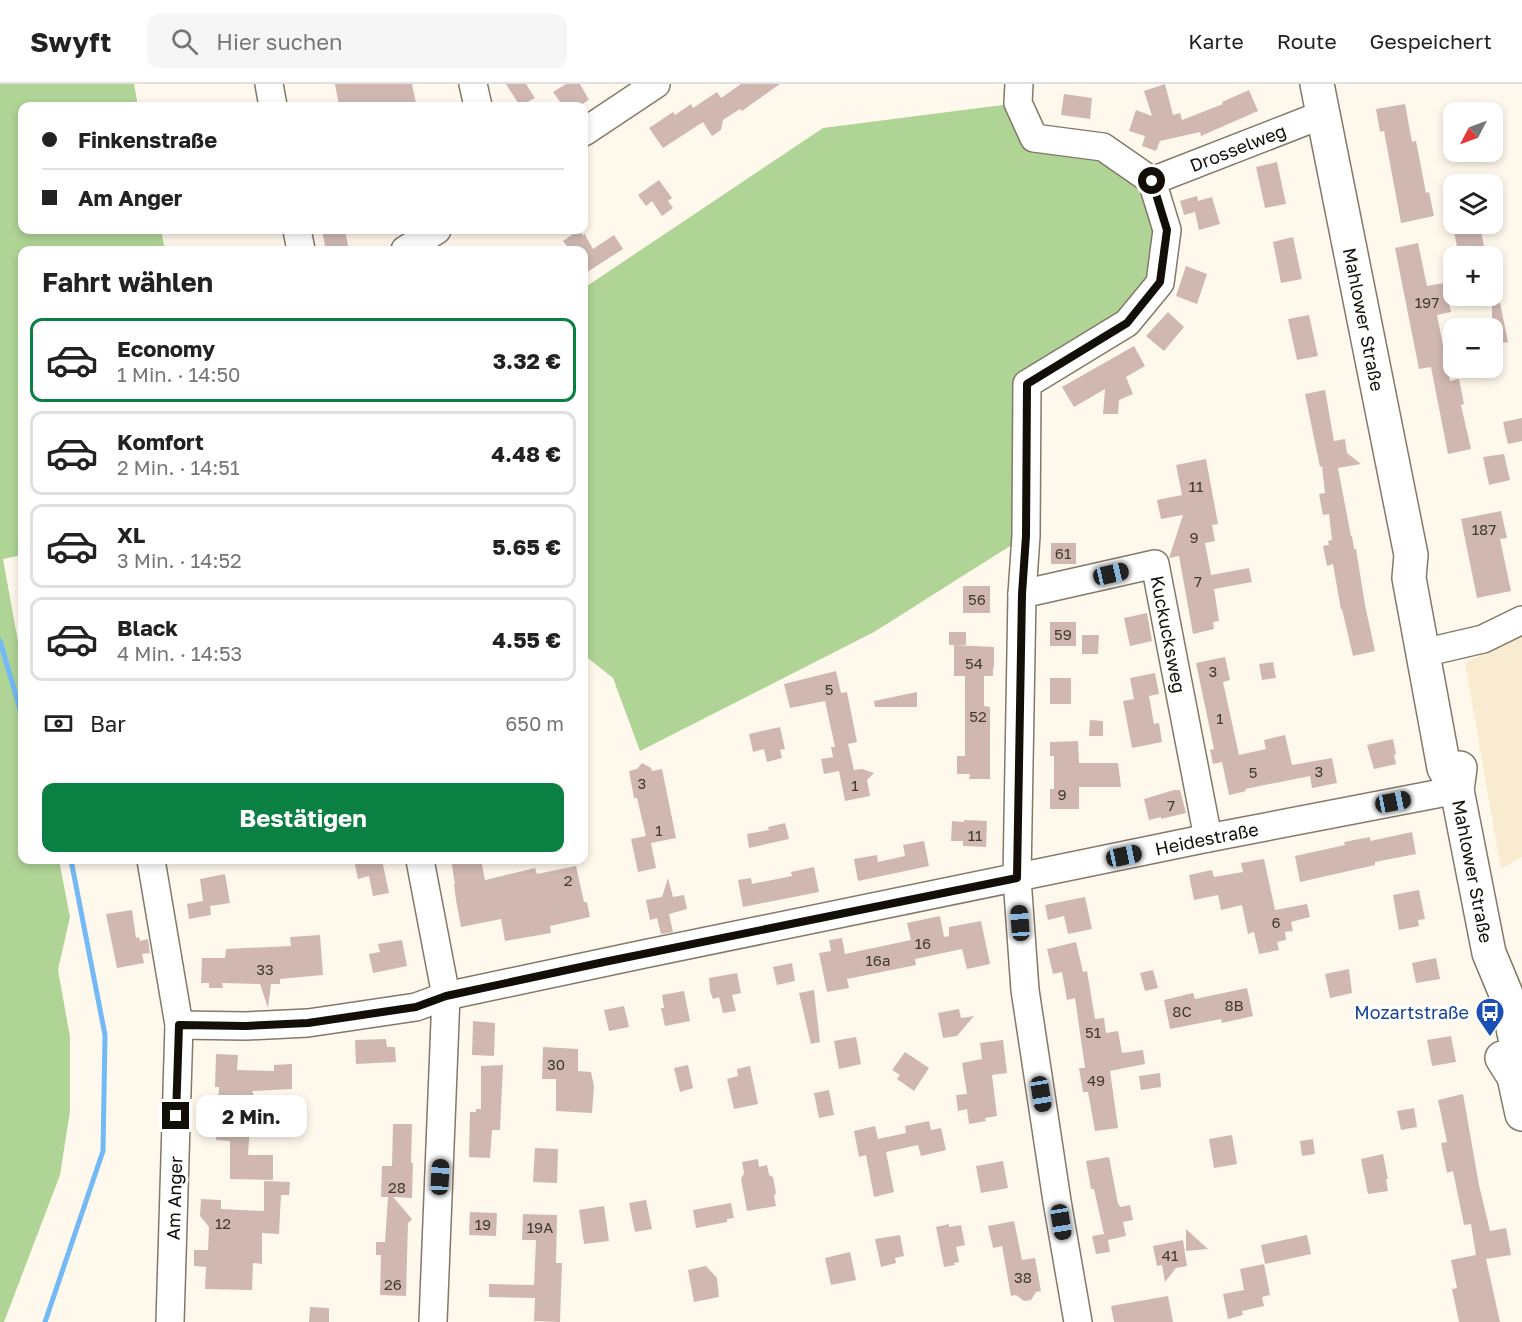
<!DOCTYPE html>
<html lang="de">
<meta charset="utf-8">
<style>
body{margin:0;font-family:"Golos Text",sans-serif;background:#f6f6f6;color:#222;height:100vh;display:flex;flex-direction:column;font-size:22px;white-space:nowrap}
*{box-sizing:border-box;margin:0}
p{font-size:20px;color:#767676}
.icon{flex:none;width:33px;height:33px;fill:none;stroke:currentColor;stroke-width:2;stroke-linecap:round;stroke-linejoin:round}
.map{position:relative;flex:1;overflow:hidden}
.drawer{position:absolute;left:18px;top:162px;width:570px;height:618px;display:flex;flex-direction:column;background:#fff;border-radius:12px;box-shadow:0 3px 9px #0003}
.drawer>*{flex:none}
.top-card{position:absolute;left:18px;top:18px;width:570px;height:132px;border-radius:12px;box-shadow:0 3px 9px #0003;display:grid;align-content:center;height:132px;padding:0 24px;background:#fff}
.needle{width:39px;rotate:229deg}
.buttons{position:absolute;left:1443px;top:18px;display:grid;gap:12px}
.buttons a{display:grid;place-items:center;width:60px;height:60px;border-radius:12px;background:#fff;box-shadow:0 3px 9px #0003;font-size:30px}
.end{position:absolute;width:27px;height:27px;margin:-14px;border:8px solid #120f08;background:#fff;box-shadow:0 0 0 3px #fff}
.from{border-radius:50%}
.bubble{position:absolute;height:42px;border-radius:12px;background:#fff;box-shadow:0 3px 9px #0003;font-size:20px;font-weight:700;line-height:42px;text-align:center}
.car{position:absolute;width:18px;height:36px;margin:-18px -9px;border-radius:8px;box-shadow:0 0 4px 2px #0007;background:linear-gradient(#222 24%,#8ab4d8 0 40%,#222 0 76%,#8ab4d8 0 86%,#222 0)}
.top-card b{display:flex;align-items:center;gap:21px;height:57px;font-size:22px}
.top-card b+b{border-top:2px solid #e0e0e0}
.top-card i{width:15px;height:15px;background:#222}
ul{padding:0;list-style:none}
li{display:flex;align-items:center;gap:18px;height:84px;margin:0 12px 9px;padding:0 12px;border:3px solid #e0e0e0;border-radius:12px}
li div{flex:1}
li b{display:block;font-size:22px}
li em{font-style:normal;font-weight:700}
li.current{border-color:#0b8043}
li>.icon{width:54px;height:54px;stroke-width:1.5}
h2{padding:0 24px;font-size:27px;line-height:72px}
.pay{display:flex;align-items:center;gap:15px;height:66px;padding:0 24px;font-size:22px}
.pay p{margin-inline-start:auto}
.button{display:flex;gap:12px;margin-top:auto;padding:12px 24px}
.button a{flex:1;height:69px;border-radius:12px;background:#0b8043;color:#fff;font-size:24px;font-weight:700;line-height:69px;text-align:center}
header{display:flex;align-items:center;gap:36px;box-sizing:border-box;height:84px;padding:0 30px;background:#fff;border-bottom:2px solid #e0e0e0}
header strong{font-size:28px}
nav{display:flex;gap:33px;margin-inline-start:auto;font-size:21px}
.search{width:420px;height:54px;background:#f6f6f6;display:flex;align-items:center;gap:15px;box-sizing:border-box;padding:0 21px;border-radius:12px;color:#767676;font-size:22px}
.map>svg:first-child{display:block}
.built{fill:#f9ebcf}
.green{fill:#afd496}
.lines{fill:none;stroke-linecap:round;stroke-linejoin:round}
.stream{stroke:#73b9f5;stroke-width:5}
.building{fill:#d0b8b1}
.minor-casing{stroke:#827967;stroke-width:30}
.major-casing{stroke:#827967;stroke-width:36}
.minor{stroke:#fff;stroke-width:27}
.major{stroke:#fff;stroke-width:33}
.route{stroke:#120f08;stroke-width:8}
.labels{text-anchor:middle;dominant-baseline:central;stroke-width:6;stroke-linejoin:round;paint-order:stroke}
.number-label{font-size:15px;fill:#423932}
.street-label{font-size:18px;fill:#120f08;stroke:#fff}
.transit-label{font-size:18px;fill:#164399;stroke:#fff;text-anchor:end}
</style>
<header>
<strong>Swyft</strong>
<div class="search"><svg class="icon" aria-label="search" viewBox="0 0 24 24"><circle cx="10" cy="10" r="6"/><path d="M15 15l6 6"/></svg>Hier suchen</div>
<nav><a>Karte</a><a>Route</a><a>Gespeichert</a></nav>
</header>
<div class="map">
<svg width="1522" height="1238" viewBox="0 0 1522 1238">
<rect width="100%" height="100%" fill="#fff9ed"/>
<polygon class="built" points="1522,550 1522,773 1501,785 1465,579"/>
<g class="green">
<polygon points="0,0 134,0 138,22 22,22 22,146 161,146 165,166 22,166 22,471 3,475 22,580 22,776 59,776 70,833 58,886 70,953 70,1027 60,1091 4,1238 0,1238"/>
<polygon points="1018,19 1034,54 1103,63 1152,97 1160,199 1027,300 1026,452 874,548 640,667 613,594 584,571 584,204 823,44"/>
</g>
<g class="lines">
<g class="stream">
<polyline points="0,557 22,632"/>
<polyline points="45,1238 103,1067 105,951 71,776"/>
</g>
</g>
<g class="building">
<polygon points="335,0 412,0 416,19 398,22 339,22"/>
<polygon points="506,0 526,0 535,14 520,22"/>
<polygon points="566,0 580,0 589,16 579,22 563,22 553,8"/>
<polygon points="741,0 780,0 742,27 740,25 723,36 721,46 712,52 703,38 663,64 649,44 673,28 675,31 691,20 693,24 717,8 721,14"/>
<polygon points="1165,0 1173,31 1180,29 1182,36 1223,20 1222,18 1249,6 1258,27 1201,52 1200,48 1160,57 1156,67 1142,62 1145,52 1129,47 1136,26 1152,32 1144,7"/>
<polygon points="1064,10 1092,14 1090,35 1061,31"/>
<polygon points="1405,20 1412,58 1416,57 1426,109 1429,108 1434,132 1401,139 1384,47 1380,48 1376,25"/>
<polygon points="1277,78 1286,120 1265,124 1256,83"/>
<polygon points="659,96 672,114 668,117 673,124 662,132 652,117 646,122 638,111"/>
<polygon points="1197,112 1198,117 1212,113 1220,140 1199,146 1195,128 1184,131 1180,117"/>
<polygon points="1480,143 1486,171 1477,172 1459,172 1454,148"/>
<polygon points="332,146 345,146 349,166 326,166 322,147"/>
<polygon points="579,146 584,152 584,149 593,165 614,151 623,165 584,190 584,166 570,166 563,157"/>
<polygon points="1293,153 1302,195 1281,199 1273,158"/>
<polygon points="1418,159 1427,202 1444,199 1451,228 1437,231 1450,297 1459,295 1464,320 1461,321 1471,365 1448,370 1431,283 1419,285 1395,164"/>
<polygon points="1186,182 1207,190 1197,220 1176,212"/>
<polygon points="1499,214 1508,258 1492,261 1492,215"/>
<polygon points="1168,228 1184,243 1164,267 1146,252"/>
<polygon points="1309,231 1318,272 1297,276 1288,235"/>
<polygon points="1134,262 1145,282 1126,293 1133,310 1119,316 1118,330 1103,330 1105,305 1074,323 1062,303"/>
<polygon points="1325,306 1334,357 1345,355 1347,369 1361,380 1338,384 1351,452 1352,452 1354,465 1356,465 1365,521 1375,567 1353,572 1342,525 1341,526 1333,480 1327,482 1323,462 1329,461 1328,457 1332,456 1329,430 1323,431 1319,410 1325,409 1322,382 1320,383 1305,310"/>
<polygon points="1522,334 1522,357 1508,360 1503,338"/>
<polygon points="1504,370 1510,396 1489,401 1483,373"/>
<polygon points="1206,375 1218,440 1212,441 1215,457 1205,459 1211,491 1249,484 1252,498 1214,505 1219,537 1213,538 1214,545 1193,550 1179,472 1169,474 1183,431 1161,435 1157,416 1182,411 1176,381"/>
<polygon points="1501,427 1507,454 1500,455 1511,507 1477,514 1461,435"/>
<rect x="1051" y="459" width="25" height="21"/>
<rect x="963" y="502" width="27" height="27"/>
<polygon points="1147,529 1152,557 1130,562 1124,534"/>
<rect x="1050" y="538" width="26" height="24"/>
<rect x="949" y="548" width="17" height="13"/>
<polygon points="1082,551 1099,551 1098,570 1082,570"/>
<polygon points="954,561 994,563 994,584 993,583 993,592 984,592 984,622 990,623 990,695 969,695 970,690 957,690 957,672 965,672 965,592 954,592"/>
<polygon points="1225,573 1230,596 1223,598 1239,671 1266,665 1264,656 1285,651 1292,681 1332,674 1337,699 1312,704 1310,692 1245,705 1246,707 1229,711 1222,678 1213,680 1210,666 1214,665 1196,579"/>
<polygon points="1273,578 1276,594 1262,596 1259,580"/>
<polygon points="836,587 841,609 847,608 857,658 848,660 854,686 862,685 874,689 867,696 870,712 845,717 839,687 824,690 821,675 833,673 831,663 835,663 825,617 790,624 784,600"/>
<polygon points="1155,589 1159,610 1149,612 1154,640 1159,639 1162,658 1132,664 1123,617 1134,615 1130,594"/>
<rect x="1050" y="594" width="21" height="26"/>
<polygon points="917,608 917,623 875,623 874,617"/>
<polygon points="1090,636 1103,637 1103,652 1089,652"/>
<polygon points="780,643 785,665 780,666 782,674 767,678 764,665 753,668 749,650"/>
<polygon points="1393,655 1396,670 1394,671 1396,680 1374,685 1367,661"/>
<polygon points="1078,657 1079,679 1118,679 1121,703 1079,703 1079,725 1050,725 1050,705 1054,705 1054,672 1050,672 1050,658"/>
<polygon points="642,679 651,684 652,687 662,685 676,754 651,759 656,784 638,788 631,755 646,752 637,714 634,714 629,687 637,685"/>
<polygon points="1174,706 1180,706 1186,729 1161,735 1161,733 1149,736 1144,715"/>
<polygon points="964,736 987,737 986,763 963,762 963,757 951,757 952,737 964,738"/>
<polygon points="785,739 789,755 749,764 747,750 769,746 768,743"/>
<polygon points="1412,748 1416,770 1375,778 1375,781 1300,798 1295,772 1345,761 1344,758 1370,753 1370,757"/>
<polygon points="924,757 929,782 858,797 854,775 877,771 878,778 905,772 903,761"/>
<polygon points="1264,775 1275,826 1307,820 1310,833 1291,838 1293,847 1285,848 1286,856 1277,858 1279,866 1259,870 1254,848 1248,850 1242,821 1221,826 1218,811 1194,816 1189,791 1212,786 1214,793 1243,788 1241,779"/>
<polygon points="354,776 382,776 389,809 373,812 369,792 358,795"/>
<polygon points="451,776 481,776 485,796 535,784 537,790 576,782 584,818 587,818 590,833 550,842 551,849 505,857 501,835 461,843 456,816 454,800 455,800"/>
<polygon points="814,783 819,808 743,823 738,796 751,794 752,800 792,792 791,788"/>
<polygon points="225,790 230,819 210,822 211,831 189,835 187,820 203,817 200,795"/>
<polygon points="668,794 673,813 684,811 687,825 669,830 673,848 661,850 657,834 650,836 646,816 662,813"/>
<polygon points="1419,806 1425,835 1418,836 1419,842 1399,846 1393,811"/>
<polygon points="1085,813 1092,845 1068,850 1064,832 1048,836 1045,821"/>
<polygon points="132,826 136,854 139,853 140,857 148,855 150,869 142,870 144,879 117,884 106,830"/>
<polygon points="940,832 944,853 949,852 949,843 981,837 990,880 967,885 962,865 915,875 916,881 847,895 849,904 827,908 819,869 831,867 829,856 842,854 845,870 911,856 907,839"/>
<polygon points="320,851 323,891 280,895 280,900 271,900 268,924 260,900 222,899 223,904 209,904 209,899 201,899 202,874 225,874 226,865 291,862 290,853"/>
<polygon points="402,856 407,882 373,889 369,870 380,868 378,860"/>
<polygon points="1076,858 1083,888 1087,887 1095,935 1104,934 1106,949 1118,947 1122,969 1143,966 1145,980 1110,987 1118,1044 1095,1047 1088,1008 1083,1008 1079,984 1085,984 1075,914 1067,916 1062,888 1053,890 1047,865"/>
<polygon points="1436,874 1440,895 1416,899 1412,879"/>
<polygon points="792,879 795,897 777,901 773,883"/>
<polygon points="1349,885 1352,909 1330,914 1325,890"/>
<polygon points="1153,886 1158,904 1145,907 1140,889"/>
<polygon points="737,889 741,909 732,911 736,927 723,929 719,913 713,915 710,907 709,894"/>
<polygon points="1247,904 1253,932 1222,939 1221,935 1170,945 1164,916 1193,909 1195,915"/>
<polygon points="814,906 820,958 811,960 799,909"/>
<polygon points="684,907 690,937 665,942 661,924 664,924 662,911"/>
<polygon points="624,922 629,943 609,947 604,926"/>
<polygon points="959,925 961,934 974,932 957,952 943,954 938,929"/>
<polygon points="473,937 495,939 494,972 472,971"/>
<polygon points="1451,952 1456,978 1432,982 1427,956"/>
<polygon points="856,953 861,980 839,985 834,957"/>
<polygon points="386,955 387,963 395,963 396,978 356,980 355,956"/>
<polygon points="1003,956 1007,989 992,991 997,1032 985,1034 986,1037 969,1040 967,1025 958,1027 956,1011 967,1010 962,979 982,975 980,959"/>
<polygon points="543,963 578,965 578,987 591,988 594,1002 592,1029 556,1027 556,995 542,995"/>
<polygon points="905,968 929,984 914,1007 897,995 900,991 892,986"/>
<polygon points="216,970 238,971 237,986 274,987 274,981 292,980 292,1005 252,1007 262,1028 251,1028 248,1071 273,1071 273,1096 230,1095 230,1057 216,1056 219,1003 215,1003"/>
<polygon points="503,981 500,1046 492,1046 490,1074 469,1073 470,1028 476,1028 476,1025 481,1025 481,982"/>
<polygon points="688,981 693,1004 680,1008 674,984"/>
<polygon points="750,982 758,1020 734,1025 727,995 738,992 737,985"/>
<polygon points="1160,989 1161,1003 1141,1006 1139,992"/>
<polygon points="829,1006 834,1031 819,1034 814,1009"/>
<polygon points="1463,1010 1479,1101 1490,1147 1506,1144 1511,1171 1486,1175 1500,1238 1459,1238 1452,1205 1457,1204 1451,1176 1476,1171 1471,1140 1464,1141 1453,1087 1447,1089 1441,1059 1447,1058 1438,1016"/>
<polygon points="1414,1024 1417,1043 1401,1046 1397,1027"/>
<polygon points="929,1037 931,1046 941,1044 946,1066 921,1072 918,1061 886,1068 894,1108 874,1113 866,1071 859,1073 854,1047 875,1042 878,1055 906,1049 905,1042"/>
<polygon points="393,1040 412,1040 411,1079 413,1079 412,1114 393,1113 412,1135 408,1139 406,1212 380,1211 381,1171 376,1171 376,1158 385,1158 388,1113 381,1113 382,1082 392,1082"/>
<polygon points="1232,1051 1237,1080 1214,1084 1209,1055"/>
<polygon points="1313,1055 1315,1070 1302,1072 1300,1057"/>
<polygon points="535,1064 558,1065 557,1099 533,1098"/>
<polygon points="1383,1070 1388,1095 1386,1095 1388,1107 1368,1110 1361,1075"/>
<polygon points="1109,1073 1118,1120 1119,1120 1120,1123 1130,1121 1133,1136 1123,1138 1126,1152 1108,1156 1110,1168 1096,1170 1092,1152 1104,1150 1094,1105 1091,1105 1086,1077"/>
<polygon points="758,1075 759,1083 767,1081 769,1091 773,1093 776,1109 774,1112 776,1122 747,1127 741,1095 744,1089 742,1078"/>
<polygon points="1003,1077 1008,1104 981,1109 976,1082"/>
<polygon points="264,1097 290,1098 289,1111 281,1111 279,1150 262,1149 262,1180 253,1179 252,1206 205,1205 206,1183 194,1182 194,1166 208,1166 209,1143 200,1132 201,1115 221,1116 221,1125 264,1127"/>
<polygon points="646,1116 652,1145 635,1148 629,1119"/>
<polygon points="731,1119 734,1134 727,1135 727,1138 696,1144 693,1126"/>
<polygon points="604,1122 609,1157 584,1160 579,1126"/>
<polygon points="470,1128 497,1129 496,1152 469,1151"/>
<polygon points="523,1130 557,1131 556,1179 562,1179 560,1238 534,1237 535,1214 489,1213 489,1200 534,1201 536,1156 522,1156"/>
<polygon points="1014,1137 1022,1176 1035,1174 1041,1207 1036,1208 1031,1216 1024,1217 1016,1211 1011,1212 1002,1162 993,1164 988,1142"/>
<polygon points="949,1140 949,1143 961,1141 965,1161 956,1163 959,1178 954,1179 955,1181 944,1183 936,1143"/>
<polygon points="1186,1145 1208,1165 1186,1167"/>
<polygon points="900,1151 904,1172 895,1174 896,1179 881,1183 875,1155"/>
<polygon points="1307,1151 1311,1170 1265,1180 1261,1161"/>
<polygon points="1183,1156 1187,1182 1176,1184 1165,1198 1162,1181 1157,1182 1153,1162"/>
<polygon points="850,1168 856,1196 831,1201 825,1174"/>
<polygon points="1264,1180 1270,1211 1262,1213 1264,1222 1242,1227 1243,1231 1228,1235 1223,1210 1244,1206 1240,1185"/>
<polygon points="706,1182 717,1194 719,1213 694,1218 688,1186"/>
<polygon points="1168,1212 1173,1238 1114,1238 1111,1222"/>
<polygon points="310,1223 329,1224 329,1238 309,1238"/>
</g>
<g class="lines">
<g class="minor-casing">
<g id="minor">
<polyline points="269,0 273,22"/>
<polyline points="473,0 478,22"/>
<polyline points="1019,0 1018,19 1034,54 1103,63 1152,97 1167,146 1160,199 1127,239 1027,300 1026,452 1022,510 1017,794 1025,906 1057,1117 1078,1238"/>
<polyline points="584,48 656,0"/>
<path id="s1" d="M1152 97 1324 30"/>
<polyline points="297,146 301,166"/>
<polyline points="405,166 437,146"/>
<path id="s2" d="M1022 510 1155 480 1208 754"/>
<polyline points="1423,569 1483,555 1522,536"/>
<polyline points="151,776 179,941 170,1238"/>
<polyline points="420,776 446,912 433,1238"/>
<path id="s3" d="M179 941 246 942 308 939 416 923 446 912 644 870 1208 754 1457 706"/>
</g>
</g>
<g class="major-casing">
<g id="major">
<path id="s4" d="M1317 0 1411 471 1409 494 1444 684 1457 706"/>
<path id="s5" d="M1460 684 1457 706 1489 869 1506 910 1519 973 1514 993"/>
<polyline points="1502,974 1514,993 1522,1030"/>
</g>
</g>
<use href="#minor" class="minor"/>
<use href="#major" class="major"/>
</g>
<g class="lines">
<polyline class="route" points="176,1032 179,941 246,942 308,939 416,923 446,912 604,878 1017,794 1022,510 1026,452 1027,300 1127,239 1160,198 1167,146 1152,97"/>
</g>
<defs>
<g id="bus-pin" transform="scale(1.5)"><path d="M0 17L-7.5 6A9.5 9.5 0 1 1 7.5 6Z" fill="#1a4fb4" stroke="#fff"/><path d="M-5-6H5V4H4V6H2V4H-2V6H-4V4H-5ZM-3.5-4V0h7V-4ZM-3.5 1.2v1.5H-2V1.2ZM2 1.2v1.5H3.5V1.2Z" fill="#fff"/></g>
</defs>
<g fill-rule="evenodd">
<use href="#bus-pin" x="1490" y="928"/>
</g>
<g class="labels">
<g class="number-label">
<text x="1427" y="218">197</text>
<text x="1196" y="402">11</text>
<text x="1484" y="445">187</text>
<text x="1194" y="453">9</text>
<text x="1063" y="469">61</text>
<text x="1198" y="497">7</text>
<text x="977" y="515">56</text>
<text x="1063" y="550">59</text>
<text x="974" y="579">54</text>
<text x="1213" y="587">3</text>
<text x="829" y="605">5</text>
<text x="978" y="632">52</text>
<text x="1220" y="634">1</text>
<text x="1319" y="687">3</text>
<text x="1253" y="688">5</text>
<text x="642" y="699">3</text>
<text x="855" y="701">1</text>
<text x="1062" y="710">9</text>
<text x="1171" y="721">7</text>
<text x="659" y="746">1</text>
<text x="975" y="751">11</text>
<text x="568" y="796">2</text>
<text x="1276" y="838">6</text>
<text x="923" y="859">16</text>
<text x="878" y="876">16a</text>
<text x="265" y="885">33</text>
<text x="1234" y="921">8B</text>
<text x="1182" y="927">8C</text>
<text x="1093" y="948">51</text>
<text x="556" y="980">30</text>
<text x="1096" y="996">49</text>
<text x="397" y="1103">28</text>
<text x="223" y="1139">12</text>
<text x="483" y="1140">19</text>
<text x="540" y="1143">19A</text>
<text x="1170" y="1171">41</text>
<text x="1023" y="1193">38</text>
<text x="393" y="1200">26</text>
</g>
<g class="street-label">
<text stroke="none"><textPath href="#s1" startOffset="92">Drosselweg</textPath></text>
<text stroke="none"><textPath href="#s4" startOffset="240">Mahlower Straße</textPath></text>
<text stroke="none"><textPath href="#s2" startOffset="208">Kuckucksweg</textPath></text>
<text stroke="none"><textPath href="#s3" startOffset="1047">Heidestraße</textPath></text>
<text stroke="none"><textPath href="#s5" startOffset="105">Mahlower Straße</textPath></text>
<text transform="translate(174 1114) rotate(-88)">Am Anger</text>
</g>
<g class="transit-label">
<text x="1469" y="928">Mozartstraße</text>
</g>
</g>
</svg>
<div class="buttons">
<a><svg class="needle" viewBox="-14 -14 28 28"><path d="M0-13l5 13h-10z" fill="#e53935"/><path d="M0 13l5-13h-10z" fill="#767676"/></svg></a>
<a><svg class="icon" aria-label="layers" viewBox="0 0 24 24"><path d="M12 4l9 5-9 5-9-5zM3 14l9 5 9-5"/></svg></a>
<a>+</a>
<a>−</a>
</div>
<i class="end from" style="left:1152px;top:97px"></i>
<i class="end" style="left:176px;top:1032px"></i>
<div class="bubble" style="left:196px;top:1011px;width:111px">2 Min.</div>
<i class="car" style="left:1111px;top:490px;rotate:77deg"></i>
<i class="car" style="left:1393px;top:718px;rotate:79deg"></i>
<i class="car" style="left:1124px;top:772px;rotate:78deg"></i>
<i class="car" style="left:1020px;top:839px;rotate:356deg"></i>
<i class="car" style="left:1041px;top:1010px;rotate:171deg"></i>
<i class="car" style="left:440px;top:1093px;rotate:3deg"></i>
<i class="car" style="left:1061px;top:1138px;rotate:171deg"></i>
<div class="top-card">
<b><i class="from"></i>Finkenstraße</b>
<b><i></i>Am Anger</b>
</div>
<section class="drawer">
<h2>Fahrt wählen</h2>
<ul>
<li class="current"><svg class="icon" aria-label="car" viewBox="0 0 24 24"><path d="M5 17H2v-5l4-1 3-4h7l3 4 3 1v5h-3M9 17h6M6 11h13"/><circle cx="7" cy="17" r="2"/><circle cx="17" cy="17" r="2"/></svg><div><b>Economy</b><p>1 Min. · 14:50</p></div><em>3.32 €</em></li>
<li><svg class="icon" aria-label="car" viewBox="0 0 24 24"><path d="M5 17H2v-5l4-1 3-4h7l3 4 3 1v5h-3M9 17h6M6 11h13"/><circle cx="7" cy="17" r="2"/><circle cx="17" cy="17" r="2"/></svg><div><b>Komfort</b><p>2 Min. · 14:51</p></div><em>4.48 €</em></li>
<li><svg class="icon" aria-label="car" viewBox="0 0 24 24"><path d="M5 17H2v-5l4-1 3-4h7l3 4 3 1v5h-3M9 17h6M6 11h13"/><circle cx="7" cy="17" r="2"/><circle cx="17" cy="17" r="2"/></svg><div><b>XL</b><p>3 Min. · 14:52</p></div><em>5.65 €</em></li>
<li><svg class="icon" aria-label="car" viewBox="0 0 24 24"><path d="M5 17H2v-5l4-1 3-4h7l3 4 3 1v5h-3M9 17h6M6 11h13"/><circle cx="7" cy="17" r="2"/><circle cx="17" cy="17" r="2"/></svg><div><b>Black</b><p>4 Min. · 14:53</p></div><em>4.55 €</em></li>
</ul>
<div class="pay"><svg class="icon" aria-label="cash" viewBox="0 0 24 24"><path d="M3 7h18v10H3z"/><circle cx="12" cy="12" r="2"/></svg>Bar<p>650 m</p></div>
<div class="button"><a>Bestätigen</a></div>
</section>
</div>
